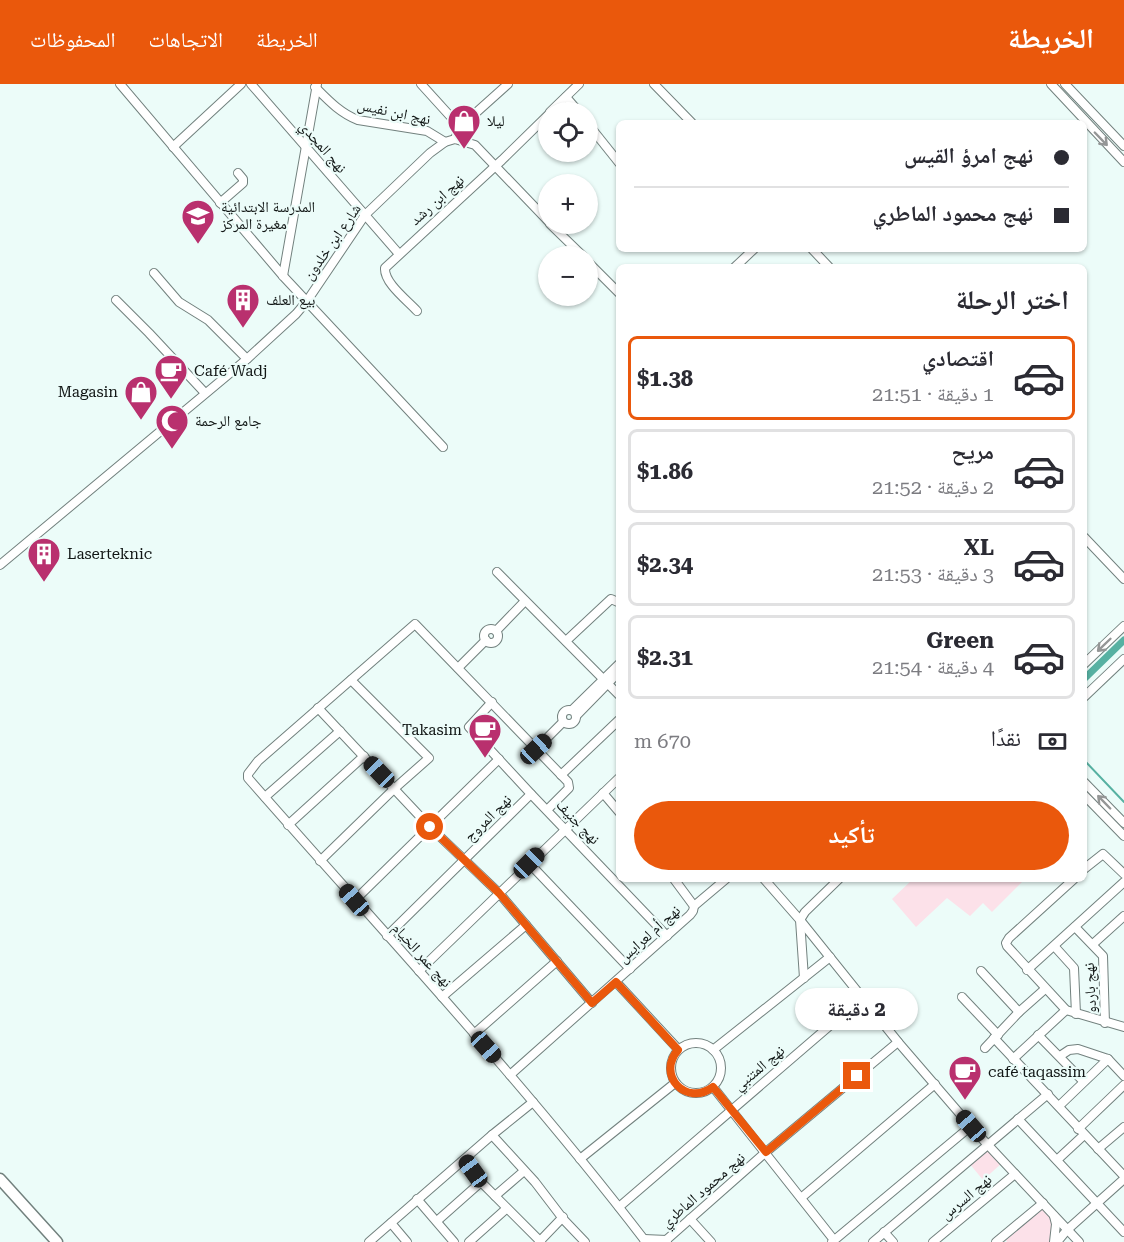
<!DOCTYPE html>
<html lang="ar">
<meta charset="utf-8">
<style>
body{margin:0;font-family:"Roboto Serif","Noto Naskh Arabic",serif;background:#f7f7f7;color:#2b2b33;direction:rtl;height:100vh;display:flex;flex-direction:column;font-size:22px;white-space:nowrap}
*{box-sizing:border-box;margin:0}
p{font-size:20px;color:#7c7c81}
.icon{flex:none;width:33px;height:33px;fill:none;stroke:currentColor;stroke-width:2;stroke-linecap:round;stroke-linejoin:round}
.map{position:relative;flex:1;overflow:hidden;direction:ltr}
.details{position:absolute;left:616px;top:180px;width:471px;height:618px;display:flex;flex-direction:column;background:#fff;border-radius:9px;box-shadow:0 2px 4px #0004;direction:rtl}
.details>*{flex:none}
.banner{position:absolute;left:616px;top:36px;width:471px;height:132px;border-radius:9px;box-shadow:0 2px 4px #0004;direction:rtl;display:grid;align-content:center;height:132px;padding:0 18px;background:#fff}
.buttons{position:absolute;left:538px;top:18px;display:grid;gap:12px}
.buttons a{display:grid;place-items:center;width:60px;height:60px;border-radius:50%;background:#fff;box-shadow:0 2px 4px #0004;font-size:30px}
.end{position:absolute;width:27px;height:27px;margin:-14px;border:8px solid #ea580c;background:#fff;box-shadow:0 0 0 3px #fff}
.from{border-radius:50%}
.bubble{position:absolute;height:42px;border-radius:21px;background:#fff;box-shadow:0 2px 4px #0004;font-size:20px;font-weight:700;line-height:42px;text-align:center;direction:rtl}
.car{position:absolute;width:18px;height:36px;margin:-18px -9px;border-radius:8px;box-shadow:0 0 4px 2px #0007;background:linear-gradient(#222 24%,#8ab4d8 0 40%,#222 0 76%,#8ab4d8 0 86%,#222 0)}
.banner b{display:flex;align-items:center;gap:21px;height:57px;font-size:22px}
.banner b+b{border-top:2px solid #e1e1e2}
.banner i{width:15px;height:15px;background:#2b2b33}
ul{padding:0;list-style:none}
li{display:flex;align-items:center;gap:18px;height:84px;margin:0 12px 9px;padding:0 6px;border:3px solid #e1e1e2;border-radius:9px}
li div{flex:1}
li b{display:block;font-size:22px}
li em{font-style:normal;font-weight:700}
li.on{border-color:#ea580c}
li>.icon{width:54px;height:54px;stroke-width:1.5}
h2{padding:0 18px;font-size:27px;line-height:72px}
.pay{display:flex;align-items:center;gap:15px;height:66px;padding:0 18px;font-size:22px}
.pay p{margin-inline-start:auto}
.cta{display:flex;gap:12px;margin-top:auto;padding:12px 18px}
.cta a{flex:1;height:69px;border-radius:36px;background:#ea580c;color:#fff;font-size:24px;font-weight:700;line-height:69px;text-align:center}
header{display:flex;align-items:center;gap:36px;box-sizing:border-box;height:84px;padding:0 30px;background:#ea580c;color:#fff}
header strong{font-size:28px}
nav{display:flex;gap:33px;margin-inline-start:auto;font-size:21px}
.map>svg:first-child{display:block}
.green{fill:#fce1e9}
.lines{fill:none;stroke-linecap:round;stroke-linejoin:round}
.stream{stroke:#57b1a2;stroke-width:2}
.canal{stroke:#57b1a2;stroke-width:7}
.minor-casing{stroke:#72817e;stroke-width:10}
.major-casing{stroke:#72817e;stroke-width:13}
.minor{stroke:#fff;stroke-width:8}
.major{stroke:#fff;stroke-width:10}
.oneway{stroke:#949696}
.route{stroke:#ea580c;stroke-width:8}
.labels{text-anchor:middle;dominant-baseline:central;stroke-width:4.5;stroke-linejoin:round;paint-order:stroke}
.street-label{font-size:15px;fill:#111615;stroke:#ecfcf9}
.poi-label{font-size:15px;fill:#111615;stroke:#ecfcf9;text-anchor:start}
</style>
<header>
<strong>الخريطة</strong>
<nav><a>الخريطة</a><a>الاتجاهات</a><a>المحفوظات</a></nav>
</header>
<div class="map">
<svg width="1124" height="1158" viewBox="0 0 1124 1158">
<rect width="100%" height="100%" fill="#ecfcf9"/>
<g class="green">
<polygon points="913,795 1025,795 992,828 983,819 970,832 947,814 916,843 892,815"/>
<polygon points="987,1064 1001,1080 983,1096 969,1079"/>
<polygon points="1042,1125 1053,1134 1053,1147 1049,1158 1007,1158 1006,1156"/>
</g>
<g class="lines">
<polyline class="stream" points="1084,676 1124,718"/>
<polyline class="canal" points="1084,595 1124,556"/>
<g class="minor-casing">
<g id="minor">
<polyline points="120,0 283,192 443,363"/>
<polyline points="251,0 399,170"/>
<polyline points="421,0 460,43 455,55"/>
<polyline points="654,0 692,39"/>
<polyline points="1051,0 1124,78"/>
<polyline points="1065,0 1124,62"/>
<path d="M315 3C328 16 340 29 358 36L427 47 445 58"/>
<polyline points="566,13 579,28"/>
<polyline points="550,28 579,0"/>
<polyline points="588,40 620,80"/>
<polyline points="460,43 508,0"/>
<polyline points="173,63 241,0"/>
<polyline points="220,119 243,99 243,95 238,89"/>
<polyline points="550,140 583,172"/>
<polyline points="812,165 829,183"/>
<polyline points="588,178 620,210"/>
<polyline points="735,183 754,165"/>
<polyline points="154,189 179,218 208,236 247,275"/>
<polyline points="283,192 317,0"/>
<polyline points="116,216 149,249 205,309"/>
<path d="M417 227C407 216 384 199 385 184L502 76 549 30"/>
<polyline points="1084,453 1124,495"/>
<polyline points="0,481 247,275 296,230 307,217 365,131 430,69 445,58 455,55 475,61 549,138"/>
<polyline points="497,488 620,612"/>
<circle cx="491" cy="552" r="7"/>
<polyline points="496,547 525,517"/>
<polyline points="566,557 611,515 620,519"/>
<polyline points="1084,580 1124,542"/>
<polyline points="458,584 486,556"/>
<polyline points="1084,613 1124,575"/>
<polyline points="492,618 469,643 531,710 667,852"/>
<polyline points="318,624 430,743 499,809 592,919"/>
<circle cx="569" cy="633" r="7"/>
<polyline points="572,626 620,579"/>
<polyline points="576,632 620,587"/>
<polyline points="536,665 563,638"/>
<polyline points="561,691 620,635"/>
<polyline points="1084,698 1124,739"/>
<polyline points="603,709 620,729"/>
<polyline points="1084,711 1124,752"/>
<polyline points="265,713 340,647"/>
<path d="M547 726 569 704 568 698 415 540 258 677 248 690V694C382 847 522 996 646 1158"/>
<polyline points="288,741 364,672"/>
<polyline points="320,777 395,704 429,674 351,596"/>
<polyline points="529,779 630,885"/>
<polyline points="1084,785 1103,770 1124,790"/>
<polyline points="764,795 800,836 804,894"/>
<polyline points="839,795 805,828 800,836 898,958 973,1045 1079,1158"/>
<polyline points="1074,795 1009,854 1006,859 1007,862 1066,926 1124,943"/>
<polyline points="355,816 499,675"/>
<polyline points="694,822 726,795"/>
<polyline points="1075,843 1103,872 1105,939"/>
<polyline points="387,852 531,710"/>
<polyline points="1093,860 1124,832"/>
<polyline points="1055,863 1074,884 1076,930"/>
<polyline points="1027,886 1124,798"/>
<polyline points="419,887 620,693"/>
<polyline points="981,887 1019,928"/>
<polyline points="616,898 678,965"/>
<polyline points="442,913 526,841"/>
<polyline points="962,913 998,951"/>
<polyline points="474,950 557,877"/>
<polyline points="1038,951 1083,997"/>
<polyline points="994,954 1124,1092"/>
<circle cx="696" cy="984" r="25"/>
<polyline points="985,964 1019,928 1045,905"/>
<polyline points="713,966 830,873"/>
<polyline points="1060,972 1069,966 1078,965 1108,975 1124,992"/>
<polyline points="1013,975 1066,926"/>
<polyline points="510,991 690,831 693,827 694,822 674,795"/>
<polyline points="713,1003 834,1156"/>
<polyline points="1059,1022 1108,975"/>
<polyline points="1018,1035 1124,1148"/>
<polyline points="1078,1045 1124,1001"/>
<polyline points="492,1051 535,1098 564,1136 585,1158"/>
<polyline points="1098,1065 1124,1043"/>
<polyline points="465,1075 481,1098 541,1158"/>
<polyline points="580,1075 675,999"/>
<polyline points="1057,1076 1084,1051"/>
<polyline points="495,1112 524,1087"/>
<polyline points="801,1114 935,1000"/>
<polyline points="417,1115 454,1158"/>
<polyline points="619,1123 862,914"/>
<polyline points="1054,1132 1056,1140 1054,1158"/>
<polyline points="690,1135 711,1158"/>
<polyline points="437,1137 481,1098"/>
<polyline points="391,1139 407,1158"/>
<polyline points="884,1148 893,1158"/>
<polyline points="644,1155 667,1156"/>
<polyline points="369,1158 492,1051 533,1018"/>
<polyline points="469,1158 506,1125"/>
<polyline points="539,1158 563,1133"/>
<polyline points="664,1158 766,1068 898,958"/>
<polyline points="832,1158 971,1042"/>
<polyline points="873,1158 1048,1010"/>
<polyline points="933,1158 1015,1090"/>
<polyline points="996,1158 1043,1119"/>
<polyline points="1057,1158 1067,1146 1124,1095"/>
</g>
</g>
<g class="major-casing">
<polyline id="major" points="0,1095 57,1158"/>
</g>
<use href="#minor" class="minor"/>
<use href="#major" class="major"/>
</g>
<defs><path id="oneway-shaft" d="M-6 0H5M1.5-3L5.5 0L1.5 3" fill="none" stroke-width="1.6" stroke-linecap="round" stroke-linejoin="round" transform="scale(1.5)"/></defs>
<g class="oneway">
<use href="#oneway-shaft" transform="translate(1101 55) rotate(46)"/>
<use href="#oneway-shaft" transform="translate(1104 561) rotate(136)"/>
<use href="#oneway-shaft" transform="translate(1104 718) rotate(-134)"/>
</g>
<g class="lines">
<path class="route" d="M430 743 499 809 592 919 616 898 678 966C656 991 686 1023 713 1003L766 1068 857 992"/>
</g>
<defs>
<g id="shop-pin" transform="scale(1.725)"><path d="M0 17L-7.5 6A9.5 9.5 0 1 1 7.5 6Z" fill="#b9306e" stroke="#ecfcf9"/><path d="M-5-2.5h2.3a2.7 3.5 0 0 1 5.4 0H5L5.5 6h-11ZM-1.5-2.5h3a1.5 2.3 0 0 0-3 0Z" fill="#fff"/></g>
<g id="school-pin" transform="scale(1.725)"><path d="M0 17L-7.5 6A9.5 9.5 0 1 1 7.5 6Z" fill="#b9306e" stroke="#ecfcf9"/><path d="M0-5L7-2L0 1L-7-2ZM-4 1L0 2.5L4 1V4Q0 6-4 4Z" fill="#fff"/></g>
<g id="building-pin" transform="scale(1.725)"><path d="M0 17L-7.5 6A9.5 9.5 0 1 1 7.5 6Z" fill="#b9306e" stroke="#ecfcf9"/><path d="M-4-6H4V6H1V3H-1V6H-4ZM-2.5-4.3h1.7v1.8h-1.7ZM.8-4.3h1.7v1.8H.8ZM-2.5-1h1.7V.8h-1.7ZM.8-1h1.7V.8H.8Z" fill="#fff"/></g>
<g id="cafe-pin" transform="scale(1.725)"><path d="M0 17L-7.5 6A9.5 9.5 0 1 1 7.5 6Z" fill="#b9306e" stroke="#ecfcf9"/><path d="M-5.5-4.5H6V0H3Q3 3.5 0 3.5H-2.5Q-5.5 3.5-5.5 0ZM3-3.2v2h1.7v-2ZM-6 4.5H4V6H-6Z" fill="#fff"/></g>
<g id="mosque-pin" transform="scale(1.725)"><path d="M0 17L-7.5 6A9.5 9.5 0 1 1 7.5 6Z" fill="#b9306e" stroke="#ecfcf9"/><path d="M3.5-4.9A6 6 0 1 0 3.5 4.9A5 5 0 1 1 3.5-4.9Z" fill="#fff"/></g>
</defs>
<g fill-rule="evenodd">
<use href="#shop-pin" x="464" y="37"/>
<use href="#school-pin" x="198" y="132"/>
<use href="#building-pin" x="243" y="216"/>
<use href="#cafe-pin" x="171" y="287"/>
<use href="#shop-pin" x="141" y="308"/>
<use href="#mosque-pin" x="172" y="337"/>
<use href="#building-pin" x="44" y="470"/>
<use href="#cafe-pin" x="485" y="646"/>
<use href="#cafe-pin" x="965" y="988"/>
</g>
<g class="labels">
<g class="street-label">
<text transform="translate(394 28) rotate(12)">نهج ابن نفيس</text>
<text transform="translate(323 63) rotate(49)">نهج المجدي</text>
<text transform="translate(437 116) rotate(-42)">نهج ابن رشد</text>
<text transform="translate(332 158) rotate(-55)">شارع ابن خلدون</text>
<text transform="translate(488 734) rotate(-45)">نهج المروج</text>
<text transform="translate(578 738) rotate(46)">نهج جنيف</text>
<text transform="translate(649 850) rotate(-42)">نهج أم لعرايس</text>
<text transform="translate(422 871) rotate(48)">نهج عمر الخيام</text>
<text transform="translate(1090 904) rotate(-93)">نهج باردو</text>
<text transform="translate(759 984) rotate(-40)">نهج المتنبي</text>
<text transform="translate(703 1106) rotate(-41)">نهج محمود الماطري</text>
<text transform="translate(966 1113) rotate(-40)">نهج السرس</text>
</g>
<g class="poi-label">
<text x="487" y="37">ليلا</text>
<text x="221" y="123">المدرسة الابتدائية<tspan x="221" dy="17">مغيرة المركز</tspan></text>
<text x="266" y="216">بيع العلف</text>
<text x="194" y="287">Café Wadj</text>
<text x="118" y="308" text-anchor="end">Magasin</text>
<text x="195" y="337">جامع الرحمة</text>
<text x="67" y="470">Laserteknic</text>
<text x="462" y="646" text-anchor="end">Takasim</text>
<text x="988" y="988">café taqassim</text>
</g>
</g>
</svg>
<div class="buttons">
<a><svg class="icon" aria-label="locate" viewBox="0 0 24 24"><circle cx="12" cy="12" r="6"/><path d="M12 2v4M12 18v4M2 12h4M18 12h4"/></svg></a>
<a>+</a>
<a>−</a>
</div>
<i class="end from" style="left:430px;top:743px"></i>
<i class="end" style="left:857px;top:992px"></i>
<div class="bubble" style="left:795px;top:904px;width:123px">2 دقيقة</div>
<i class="car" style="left:536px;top:665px;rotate:47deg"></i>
<i class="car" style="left:379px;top:688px;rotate:316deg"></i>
<i class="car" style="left:529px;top:779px;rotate:45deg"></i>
<i class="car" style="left:354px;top:816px;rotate:319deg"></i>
<i class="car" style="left:486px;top:963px;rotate:138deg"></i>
<i class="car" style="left:971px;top:1042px;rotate:319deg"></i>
<i class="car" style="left:473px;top:1087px;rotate:324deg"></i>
<div class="banner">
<b><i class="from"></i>نهج امرؤ القيس</b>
<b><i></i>نهج محمود الماطري</b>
</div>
<section class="details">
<h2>اختر الرحلة</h2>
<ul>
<li class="on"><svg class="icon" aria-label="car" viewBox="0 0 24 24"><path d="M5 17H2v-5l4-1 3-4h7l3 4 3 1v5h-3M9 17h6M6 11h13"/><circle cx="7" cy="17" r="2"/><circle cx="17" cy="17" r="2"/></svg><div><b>اقتصادي</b><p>1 دقيقة · 21:51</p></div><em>$1.38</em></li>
<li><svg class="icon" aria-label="car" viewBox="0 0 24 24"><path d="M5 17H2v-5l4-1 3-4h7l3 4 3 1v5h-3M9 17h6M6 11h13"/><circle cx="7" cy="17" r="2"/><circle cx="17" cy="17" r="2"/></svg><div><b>مريح</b><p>2 دقيقة · 21:52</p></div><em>$1.86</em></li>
<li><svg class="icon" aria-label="car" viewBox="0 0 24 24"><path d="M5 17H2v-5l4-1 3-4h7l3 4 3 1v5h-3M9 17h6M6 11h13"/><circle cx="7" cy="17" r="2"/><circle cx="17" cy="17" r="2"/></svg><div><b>XL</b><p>3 دقيقة · 21:53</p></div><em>$2.34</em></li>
<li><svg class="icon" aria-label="car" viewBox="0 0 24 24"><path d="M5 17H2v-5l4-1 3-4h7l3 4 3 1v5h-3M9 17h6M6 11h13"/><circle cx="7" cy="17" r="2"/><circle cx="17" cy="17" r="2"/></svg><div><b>Green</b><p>4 دقيقة · 21:54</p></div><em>$2.31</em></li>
</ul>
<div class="pay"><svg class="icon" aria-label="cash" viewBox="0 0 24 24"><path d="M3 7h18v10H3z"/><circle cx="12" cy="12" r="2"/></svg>نقدًا<p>670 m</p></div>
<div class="cta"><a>تأكيد</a></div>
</section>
</div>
